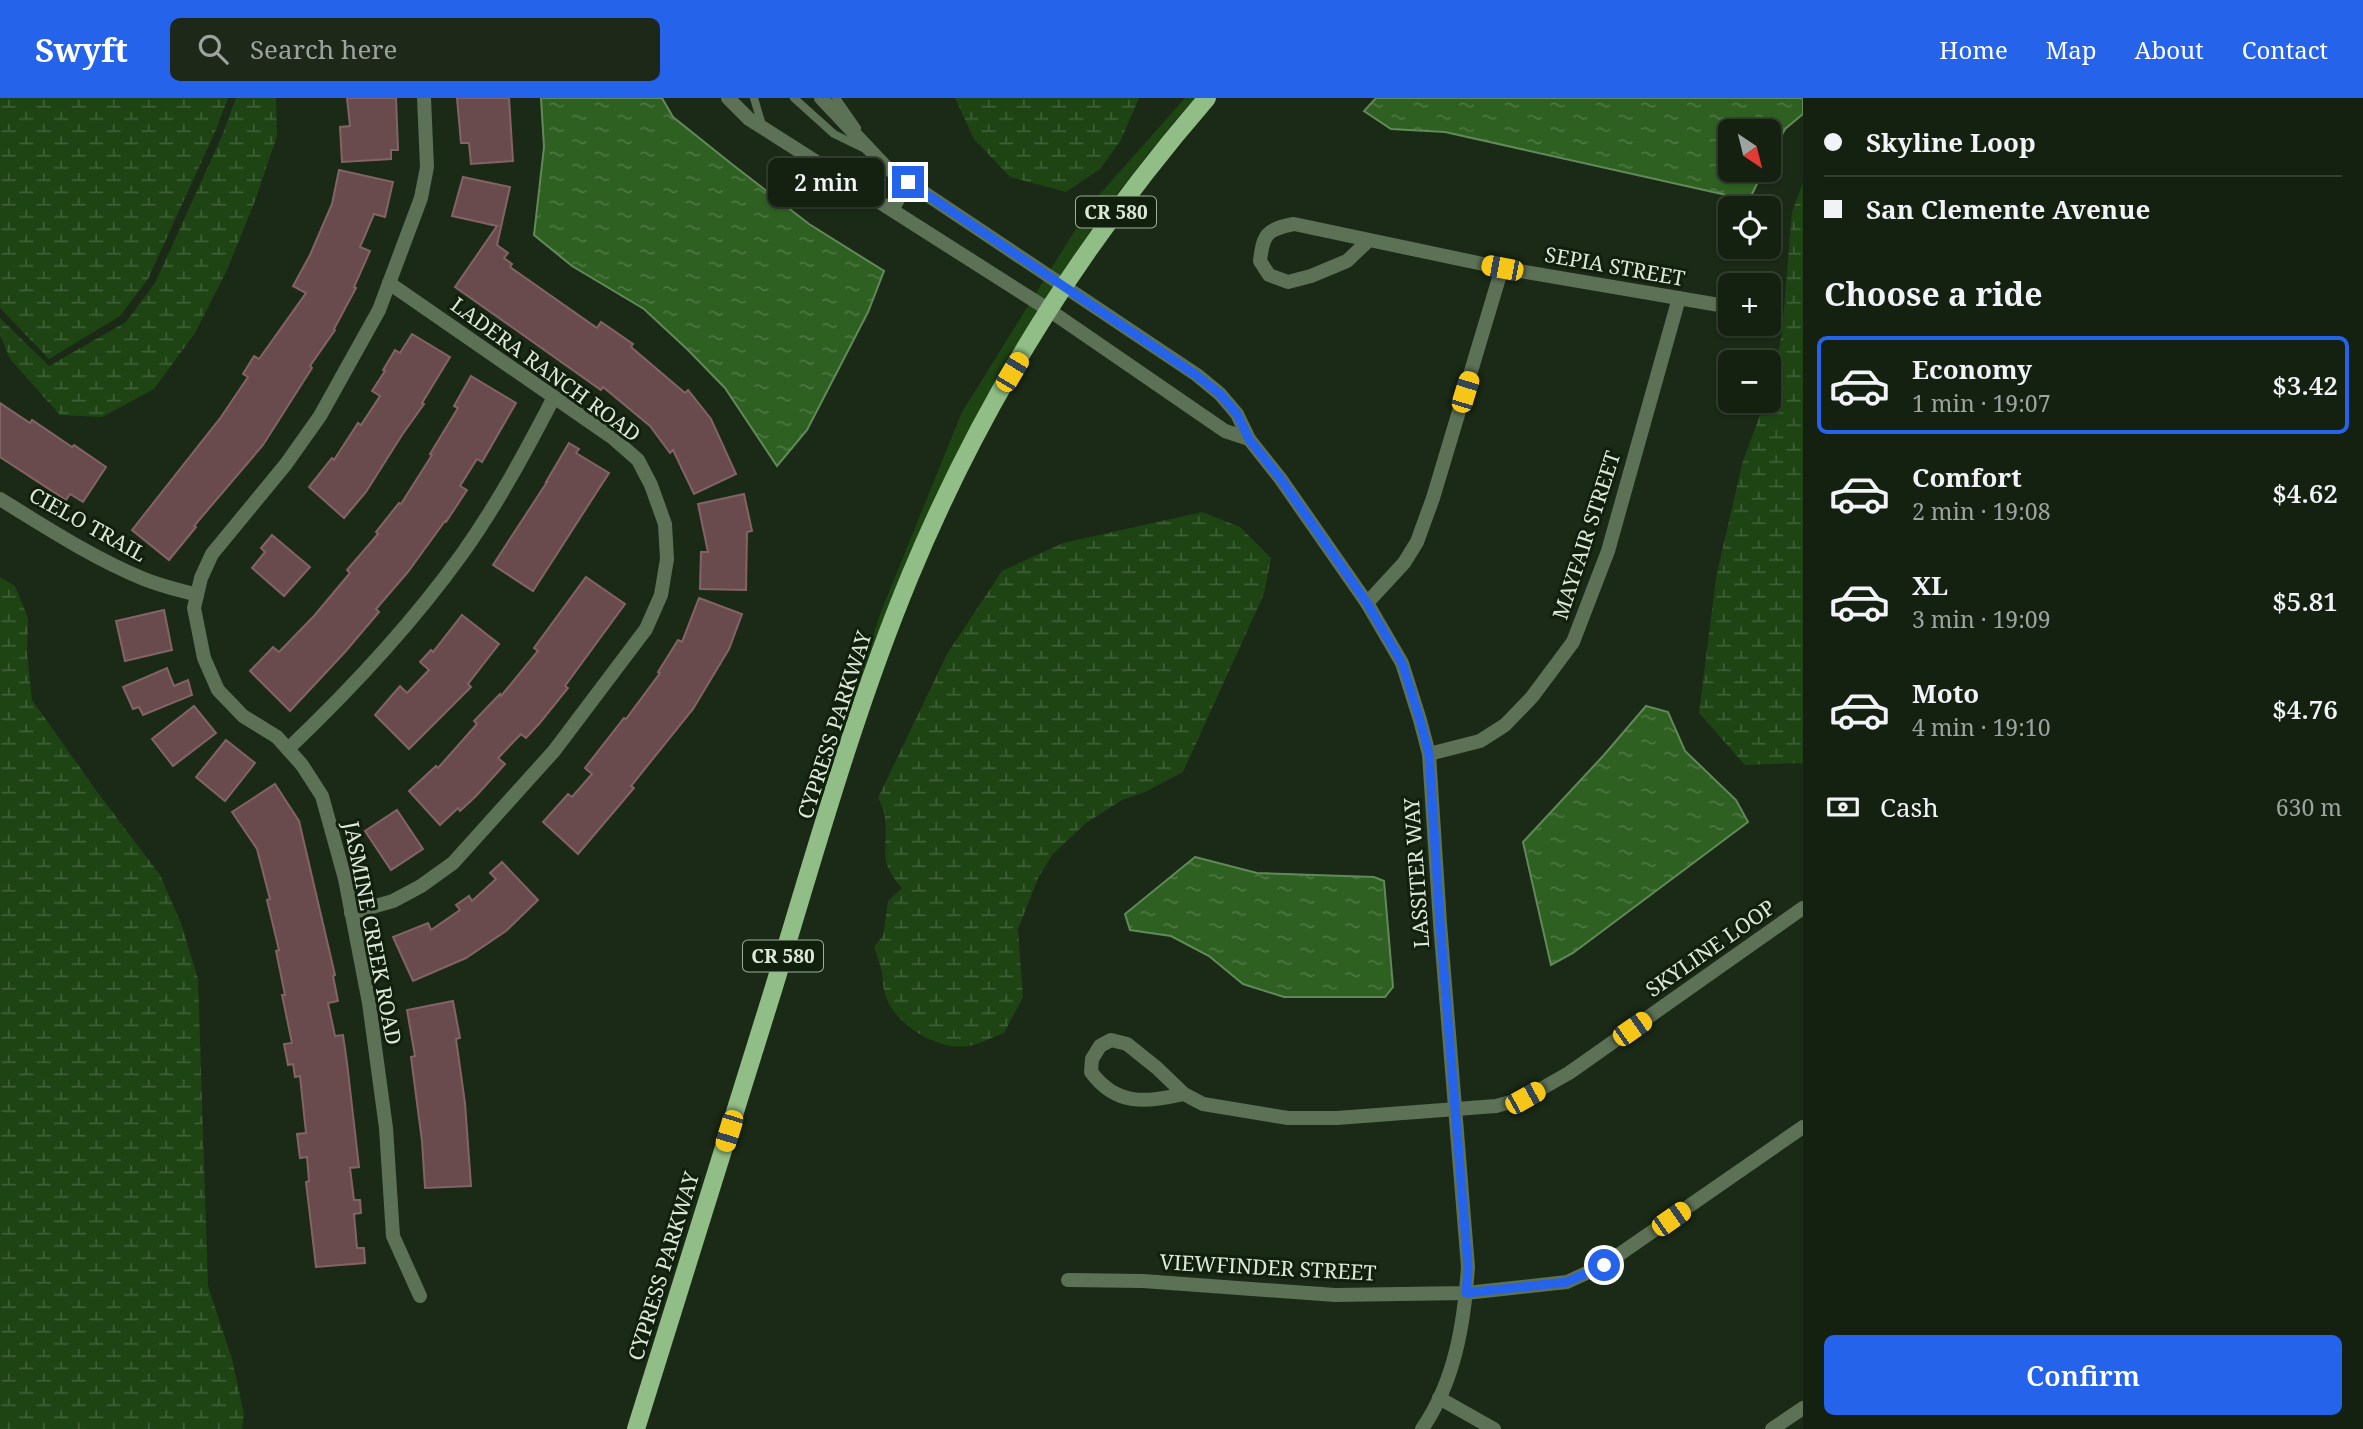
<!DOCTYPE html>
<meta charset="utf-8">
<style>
body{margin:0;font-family:"Noto Serif",serif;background:#1d2819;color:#f1f3f6;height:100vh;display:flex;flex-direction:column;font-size:26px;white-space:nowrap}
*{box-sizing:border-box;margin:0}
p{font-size:23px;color:#9da39f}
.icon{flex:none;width:38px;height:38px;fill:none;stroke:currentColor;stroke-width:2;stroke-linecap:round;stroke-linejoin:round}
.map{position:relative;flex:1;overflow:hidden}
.panel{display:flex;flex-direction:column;background:#142010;width:560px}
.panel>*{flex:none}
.hud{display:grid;align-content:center;height:154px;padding:0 21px;background:#142010}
.needle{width:46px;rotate:145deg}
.buttons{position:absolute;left:1718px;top:21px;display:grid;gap:14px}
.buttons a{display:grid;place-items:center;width:63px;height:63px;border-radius:10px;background:#142010;box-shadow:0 2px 5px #0004,0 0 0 2px #333e30;font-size:35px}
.end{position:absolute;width:32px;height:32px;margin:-16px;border:9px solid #2563eb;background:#fff;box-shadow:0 0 0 4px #fff}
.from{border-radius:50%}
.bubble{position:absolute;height:49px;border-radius:10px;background:#142010;box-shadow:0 2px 5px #0004,0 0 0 2px #333e30;font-size:23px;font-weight:600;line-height:49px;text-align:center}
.car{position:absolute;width:21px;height:42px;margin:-21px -10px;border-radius:9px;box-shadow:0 0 5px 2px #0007;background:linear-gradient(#f5c518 24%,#345 0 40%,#f5c518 0 76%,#345 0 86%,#f5c518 0)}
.hud b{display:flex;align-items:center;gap:24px;height:66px;font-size:26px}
.hud b+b{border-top:2px solid #333e30}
.hud i{width:18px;height:18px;background:#f1f3f6}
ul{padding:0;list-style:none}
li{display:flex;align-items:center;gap:21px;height:98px;margin:0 14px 10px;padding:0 7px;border:4px solid transparent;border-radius:10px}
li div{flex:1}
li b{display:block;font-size:26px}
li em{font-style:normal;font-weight:600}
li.selected{border-color:#2563eb}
li>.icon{width:63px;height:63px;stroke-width:1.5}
h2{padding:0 21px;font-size:32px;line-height:84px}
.pay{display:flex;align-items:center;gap:18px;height:77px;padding:0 21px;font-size:26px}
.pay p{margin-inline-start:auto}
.cta{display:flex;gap:14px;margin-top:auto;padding:14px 21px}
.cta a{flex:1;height:80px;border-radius:10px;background:#2563eb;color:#fff;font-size:28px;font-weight:600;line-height:80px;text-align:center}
header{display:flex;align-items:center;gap:42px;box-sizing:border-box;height:98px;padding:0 35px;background:#2563eb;color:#fff}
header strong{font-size:33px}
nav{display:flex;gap:38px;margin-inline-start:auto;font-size:24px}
.search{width:490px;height:63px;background:#1d2819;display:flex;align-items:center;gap:18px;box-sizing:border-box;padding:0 24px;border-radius:10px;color:#9da39f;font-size:26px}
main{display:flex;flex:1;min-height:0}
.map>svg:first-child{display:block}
.green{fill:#1e4414}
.wetland{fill:url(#wetland-marsh)}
.water{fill:url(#water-ripples);stroke:#628959;stroke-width:2}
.building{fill:#694b4d;stroke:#836365;stroke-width:2}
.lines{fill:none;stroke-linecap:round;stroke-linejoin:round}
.lane{stroke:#5c7156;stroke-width:8}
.street{stroke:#5c7156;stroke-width:14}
.primary{stroke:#91be86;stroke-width:18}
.route{stroke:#2563eb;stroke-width:9}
.labels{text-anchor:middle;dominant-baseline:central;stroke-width:6;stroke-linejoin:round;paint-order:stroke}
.shield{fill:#11200d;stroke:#a0ac9d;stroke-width:2}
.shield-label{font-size:19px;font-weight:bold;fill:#dde8db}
.street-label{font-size:21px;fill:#dde8db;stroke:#11200d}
</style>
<header>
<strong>Swyft</strong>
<div class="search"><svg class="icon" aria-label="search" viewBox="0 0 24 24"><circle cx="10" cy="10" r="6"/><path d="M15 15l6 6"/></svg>Search here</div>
<nav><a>Home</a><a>Map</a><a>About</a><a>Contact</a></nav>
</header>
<main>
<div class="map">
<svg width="1803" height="1331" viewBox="0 0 1803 1331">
<defs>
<pattern id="wetland-marsh" width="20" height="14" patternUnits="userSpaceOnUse" patternTransform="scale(1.75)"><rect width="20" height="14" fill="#1e4414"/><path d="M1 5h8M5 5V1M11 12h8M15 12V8" fill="none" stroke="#3e5f36"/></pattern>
<pattern id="water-ripples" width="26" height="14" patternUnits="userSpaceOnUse" patternTransform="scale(1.75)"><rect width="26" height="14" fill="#2e6021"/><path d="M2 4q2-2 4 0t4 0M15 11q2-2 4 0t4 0" fill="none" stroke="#4c7741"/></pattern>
</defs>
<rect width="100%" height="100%" fill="#1a2a16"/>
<path class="green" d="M1185 0H1195C1028 190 912 418 836 658L880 516 962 314 1092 105Z"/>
<g class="wetland">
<polygon points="0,0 228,0 215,34 148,181 120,218 49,261 0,210"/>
<polygon points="236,0 276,0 277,38 255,103 227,172 195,235 154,291 102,319 60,317 10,261 0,237 0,220 49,268 126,224 155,185 222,38"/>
<polygon points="955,0 1139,0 1121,42 1100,71 1066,94 1010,79 974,41"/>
<polygon points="1803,85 1803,665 1745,667 1699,615 1716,480 1742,366 1765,303 1769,303 1769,291 1775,275 1782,234 1792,114"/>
<path d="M1202 414 1240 429 1271 460 1264 496 1183 674 1145 694 1122 702 1086 725 1053 756 1039 778 1018 831 1023 899 1004 935C992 939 979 947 968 948 937 953 894 926 885 896 883 890 883 882 882 875 880 866 877 857 874 849L883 838 888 803 902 790C877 762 888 753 885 721 885 714 881 706 878 700L947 556 1002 473 1063 445Z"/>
<polygon points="0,479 15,488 28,520 27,556 32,602 98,695 160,777 181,825 198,881 208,1188 232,1261 244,1316 242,1331 0,1331"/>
</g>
<g class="water">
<polygon points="541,0 662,0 673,19 733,67 809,126 884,173 868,214 807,332 777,368 725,290 688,252 644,211 572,168 534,137 544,49"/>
<polygon points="1376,0 1803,0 1803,16 1785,31 1769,62 1769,33 1731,33 1731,72 1764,72 1749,102 1445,34 1391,31 1364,13"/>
<polygon points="1646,608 1668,614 1685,653 1736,702 1748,724 1573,855 1551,867 1523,744 1604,657"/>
<polygon points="1195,759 1257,775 1374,779 1384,783 1393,889 1385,899 1284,899 1243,886 1209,858 1171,838 1130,832 1125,816"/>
</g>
<g class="building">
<polygon points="347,0 396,0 398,52 391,52 391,61 342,64 340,29 350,28"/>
<polygon points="457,0 509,0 513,63 471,66 469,45 461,45"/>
<polygon points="339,72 393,84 385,119 374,116 360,149 370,153 354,189 356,190 334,231 335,232 310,268 312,270 263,347 194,428 196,429 169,462 132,432 221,319 248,279 243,276 254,258 259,261 306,195 293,188 310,157 332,106"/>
<polygon points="463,79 510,89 497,147 508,155 504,160 512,166 510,169 597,230 601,224 633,246 631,249 685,295 688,292 711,321 736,376 694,396 673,352 670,355 650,328 603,289 601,292 455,189 497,128 452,118"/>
<polygon points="412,236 450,259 422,305 424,306 402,337 366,394 344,420 309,389 332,360 334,362 358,325 361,327 380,298 372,293 385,273 383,272 395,252 400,255"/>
<polygon points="471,278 516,305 482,364 477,361 460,388 467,392 446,424 445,423 408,474 376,511 379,514 345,554 290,613 250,573 273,549 279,554 314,518 350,475 347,472 378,436 376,434 399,405 401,406 432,357 430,356 458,310 454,308"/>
<polygon points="0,305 30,325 32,322 72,349 74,347 106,369 83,404 70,396 66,402 0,359"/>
<polygon points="569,345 579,351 576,355 609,375 533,493 493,467 547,384 546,384"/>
<polygon points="744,396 752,433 747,434 746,492 700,491 701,454 708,454 698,406"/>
<polygon points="272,437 310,469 284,498 252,470 265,454 261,450"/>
<polygon points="586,479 625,506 565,588 568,590 539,626 526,640 521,636 498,660 505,666 476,698 460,713 458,710 440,727 409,693 436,668 438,670 477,626 474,623 500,596 501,598 538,553 534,550"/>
<polygon points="699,500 742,516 729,551 693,611 631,688 634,690 578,756 543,724 568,696 572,699 592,676 585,670 624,620 626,621 660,575 658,574 678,542 682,544"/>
<polygon points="164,512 172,552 125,563 116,523"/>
<polygon points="462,517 499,546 468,586 471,589 409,651 375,617 400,588 407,595 429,572 420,564 431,552 433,554"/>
<polygon points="167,570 174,588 188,582 192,597 143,617 139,609 133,611 123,589"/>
<polygon points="194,608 216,635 173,668 152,641"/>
<polygon points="226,642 255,665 225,703 196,679"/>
<polygon points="275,686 299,723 335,877 333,878 338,903 328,905 335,938 343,937 347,965 359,1069 350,1070 354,1102 360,1102 361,1115 354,1116 357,1150 364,1150 365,1165 316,1169 306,1084 309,1083 307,1059 300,1060 297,1036 306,1035 300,978 295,979 293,966 288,967 284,946 292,945 282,897 285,897 276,853 279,852 267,802 270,801 257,751 232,714"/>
<polygon points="397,712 423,751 391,772 365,733"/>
<polygon points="502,764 538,802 506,833 466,860 413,883 393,839 428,825 431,832 460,812 456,807 469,798 472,803 496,781 490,775"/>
<polygon points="453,903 460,940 456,941 465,1005 471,1088 425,1090 422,1043 411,959 415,958 407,912"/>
</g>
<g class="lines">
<g class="lane">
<polyline points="754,0 762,27"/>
<polyline points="794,0 834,36 865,51"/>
<polyline points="836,0 857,30"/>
</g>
<g class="street">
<polyline points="728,0 749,21 1049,212 1225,333 1249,341"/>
<path d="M821 0 887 70 1197 277 1220 296 1237 316 1249 341 1280 380 1367 505 1402 565 1420 622 1429 656 1440 825 1468 1169C1464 1226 1455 1283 1422 1331"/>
<polyline points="892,112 908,84"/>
<path d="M1368 143 1347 163 1311 178 1288 184 1269 177 1260 163C1263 136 1267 131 1294 126L1502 170 1731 209"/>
<path d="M0 401C47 430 93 460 144 481 161 488 179 492 197 497"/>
<polyline points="1367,505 1404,465 1417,444 1433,400 1502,170"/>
<path d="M288 651C351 591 411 527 462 456 497 407 526 353 554 299"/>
<polyline points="1429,656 1480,643 1505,627 1532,599 1573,544 1608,453 1679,200"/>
<polyline points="351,815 393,803 421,788 453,765 554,653 646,531 661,497 667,461 665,426 651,387 638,362 613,340 389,185"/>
<path d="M1184 996C1146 1004 1117 1009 1091 974L1092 961 1100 948 1111 942 1127 946 1157 970 1184 996 1203 1006 1288 1020H1337L1496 1008 1525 1000 1569 975 1803 810"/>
<polyline points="1068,1182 1143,1183 1335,1197 1466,1195 1567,1184 1604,1167 1803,1029"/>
<polyline points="420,1198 393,1138 386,1030 369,905 345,781 322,698 302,667 277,639 243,618 218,592 204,560 194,510 201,480 212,456 286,366 320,318 379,212 421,100 427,69 424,0"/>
<polyline points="1439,1300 1494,1331"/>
<polyline points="1772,1331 1803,1310"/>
</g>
<path class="primary" d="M636 1331C682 1184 729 1037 774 889 816 751 855 611 910 478 982 304 1084 142 1207 0"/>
</g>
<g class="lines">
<polyline class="route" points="908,84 1196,277 1220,296 1237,316 1249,341 1280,380 1367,505 1402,565 1420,622 1429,656 1440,825 1468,1169 1466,1195 1567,1184 1604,1167"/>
</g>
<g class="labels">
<g class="shield">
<rect x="1076" y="98.5" width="80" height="31" rx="5"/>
<rect x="743" y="842.5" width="80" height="31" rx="5"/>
</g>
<g class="shield-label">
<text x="1116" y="114">CR 580</text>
<text x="783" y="858">CR 580</text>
</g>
<g class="street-label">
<text transform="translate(1615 168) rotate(10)">SEPIA STREET</text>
<text transform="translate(546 271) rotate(36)">LADERA RANCH ROAD</text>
<text transform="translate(88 426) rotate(29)">CIELO TRAIL</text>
<text transform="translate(1586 437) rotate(-72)">MAYFAIR STREET</text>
<text transform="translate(834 627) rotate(-72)">CYPRESS PARKWAY</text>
<text transform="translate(1416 775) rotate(-94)">LASSITER WAY</text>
<text transform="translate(373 835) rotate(79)">JASMINE CREEK ROAD</text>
<text transform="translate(1710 850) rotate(-35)">SKYLINE LOOP</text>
<text transform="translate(663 1168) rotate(-73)">CYPRESS PARKWAY</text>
<text transform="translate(1268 1169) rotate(3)">VIEWFINDER STREET</text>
</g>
</g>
</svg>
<div class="buttons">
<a><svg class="needle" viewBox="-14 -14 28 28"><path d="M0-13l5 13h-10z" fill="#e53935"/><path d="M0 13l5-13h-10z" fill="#9da39f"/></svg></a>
<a><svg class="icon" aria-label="locate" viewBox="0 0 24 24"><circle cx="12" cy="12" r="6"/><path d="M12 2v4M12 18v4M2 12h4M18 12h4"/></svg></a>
<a>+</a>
<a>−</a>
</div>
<i class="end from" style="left:1604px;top:1167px"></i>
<i class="end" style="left:908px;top:84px"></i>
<div class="bubble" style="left:768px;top:60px;width:116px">2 min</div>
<i class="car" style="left:1502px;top:170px;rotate:281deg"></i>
<i class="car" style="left:1012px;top:274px;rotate:31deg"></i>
<i class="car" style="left:1465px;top:294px;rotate:17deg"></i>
<i class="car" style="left:1632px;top:931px;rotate:55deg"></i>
<i class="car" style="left:1525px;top:1000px;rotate:61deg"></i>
<i class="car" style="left:729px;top:1033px;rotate:197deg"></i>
<i class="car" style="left:1671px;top:1121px;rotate:55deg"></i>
</div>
<section class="panel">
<div class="hud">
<b><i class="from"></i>Skyline Loop</b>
<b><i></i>San Clemente Avenue</b>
</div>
<h2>Choose a ride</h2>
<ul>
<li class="selected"><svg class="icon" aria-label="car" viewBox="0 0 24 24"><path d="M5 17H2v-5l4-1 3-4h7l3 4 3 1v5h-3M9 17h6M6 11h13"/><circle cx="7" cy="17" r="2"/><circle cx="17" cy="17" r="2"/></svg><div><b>Economy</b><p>1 min · 19:07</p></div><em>$3.42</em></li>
<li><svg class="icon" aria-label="car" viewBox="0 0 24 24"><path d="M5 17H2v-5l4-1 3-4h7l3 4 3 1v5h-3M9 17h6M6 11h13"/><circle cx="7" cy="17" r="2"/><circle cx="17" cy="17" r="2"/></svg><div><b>Comfort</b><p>2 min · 19:08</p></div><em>$4.62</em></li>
<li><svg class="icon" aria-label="car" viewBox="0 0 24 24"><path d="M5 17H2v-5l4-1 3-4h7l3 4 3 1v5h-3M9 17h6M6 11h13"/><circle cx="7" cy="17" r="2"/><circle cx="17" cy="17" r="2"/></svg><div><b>XL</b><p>3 min · 19:09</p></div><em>$5.81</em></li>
<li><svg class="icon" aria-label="car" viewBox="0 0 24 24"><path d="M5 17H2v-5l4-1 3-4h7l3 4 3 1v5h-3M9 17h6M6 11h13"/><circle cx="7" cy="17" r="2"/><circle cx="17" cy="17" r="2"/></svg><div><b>Moto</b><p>4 min · 19:10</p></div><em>$4.76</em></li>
</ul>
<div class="pay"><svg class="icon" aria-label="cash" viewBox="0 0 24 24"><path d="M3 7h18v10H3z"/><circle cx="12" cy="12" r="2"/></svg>Cash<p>630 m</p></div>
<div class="cta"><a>Confirm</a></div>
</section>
</main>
